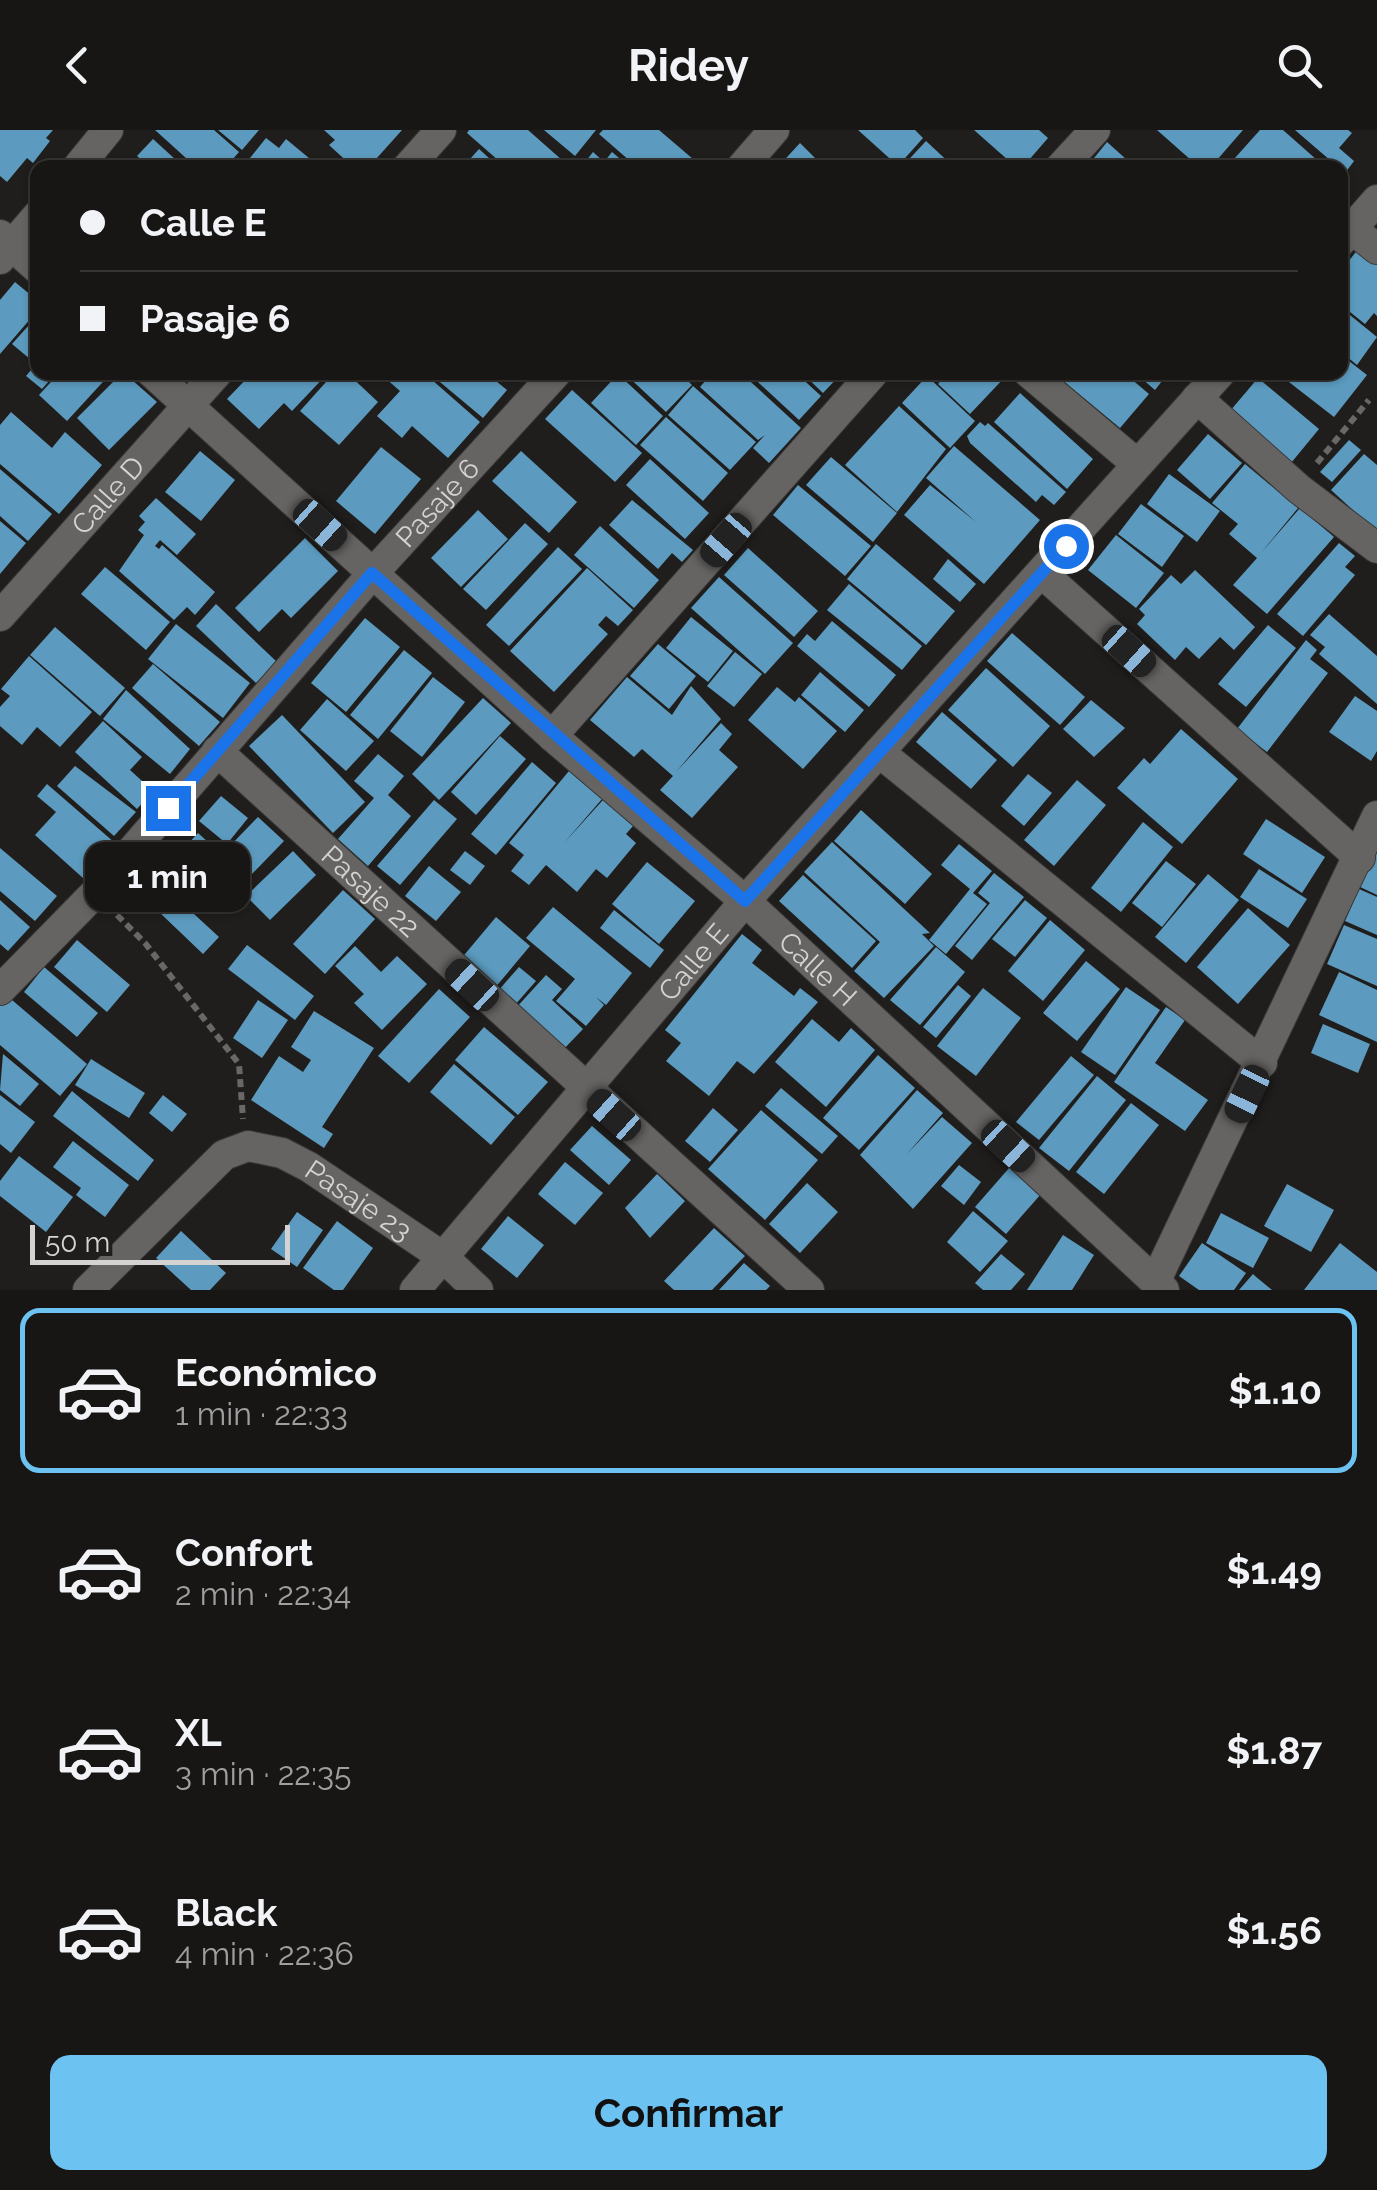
<!DOCTYPE html>
<html lang="es">
<meta charset="utf-8">
<style>
body{margin:0;font-family:Raleway,sans-serif;background:#252322;color:#f1f3f6;height:100vh;display:flex;flex-direction:column;font-size:38px;white-space:nowrap}
*{box-sizing:border-box;margin:0}
p{font-size:32px;color:#9f9fa0}
.icon{flex:none;width:55px;height:55px;fill:none;stroke:currentColor;stroke-width:2;stroke-linecap:round;stroke-linejoin:round}
.map{position:relative;height:1160px;overflow:hidden}
.side{display:flex;flex-direction:column;background:#181615;flex:1}
.side>*{flex:none}
.hud{position:absolute;left:30px;top:30px;width:1318px;height:220px;border-radius:20px;box-shadow:0 2px 8px #0004,0 0 0 2px #363534;display:grid;align-content:center;height:220px;padding:0 50px;background:#181615}
.scale{position:absolute;left:30px;bottom:25px;width:260px;box-sizing:border-box;padding-left:10px;border:5px solid #d4d3d2;border-top:0;font-size:28px;line-height:35px;white-space:nowrap;color:#d4d3d2;-webkit-text-stroke:8px #201e1c;paint-order:stroke}
.end{position:absolute;width:45px;height:45px;margin:-22px;border:12px solid #1a73e8;background:#fff;box-shadow:0 0 0 5px #fff}
.from{border-radius:50%}
.bubble{position:absolute;height:70px;border-radius:20px;background:#181615;box-shadow:0 2px 8px #0004,0 0 0 2px #363534;font-size:32px;font-weight:700;line-height:70px;text-align:center}
.car{position:absolute;width:30px;height:60px;margin:-30px -15px;border-radius:12px;box-shadow:0 0 8px 2px #0007;background:linear-gradient(#222 24%,#8ab4d8 0 40%,#222 0 76%,#8ab4d8 0 86%,#222 0)}
.hud b{display:flex;align-items:center;gap:35px;height:95px;font-size:38px}
.hud b+b{border-top:2px solid #363534}
.hud i{width:25px;height:25px;background:#f1f3f6}
ul{padding:18px 0 0;list-style:none}
li{display:flex;align-items:center;gap:30px;height:165px;margin:0 20px 15px;padding:0 30px;border:5px solid transparent;border-radius:20px}
li div{flex:1}
li b{display:block;font-size:38px}
li em{font-style:normal;font-weight:700}
li.on{border-color:#6cc3f2}
li>.icon{width:90px;height:90px;stroke-width:1.5}
.primary-button{display:flex;gap:20px;margin-top:auto;padding:20px 50px}
.primary-button a{flex:1;height:115px;border-radius:20px;background:#6cc3f2;color:#111;font-size:40px;font-weight:700;line-height:115px;text-align:center}
header{display:flex;justify-content:space-between;align-items:center;height:130px;padding:0 50px;background:#181615;font-size:45px;font-weight:700}
.map>svg:first-child{display:block}
.building{fill:#5c9bbf}
.lines{fill:none;stroke-linecap:round;stroke-linejoin:round}
.street-casing{stroke:#3a3938;stroke-width:32}
.path{stroke:#696866;stroke-width:6;stroke-dasharray:8 5;stroke-linecap:butt}
.street{stroke:#666462;stroke-width:30}
.route{stroke:#1a73e8;stroke-width:12}
.labels{text-anchor:middle;dominant-baseline:central;stroke-width:10;stroke-linejoin:round;paint-order:stroke}
.street-label{font-size:28px;fill:#d4d3d2;stroke:#201e1c}
</style>
<header><svg class="icon" aria-label="back" viewBox="0 0 24 24"><path d="M15 5l-7 7 7 7"/></svg>Ridey<svg class="icon" aria-label="search" viewBox="0 0 24 24"><circle cx="10" cy="10" r="6"/><path d="M15 15l6 6"/></svg></header>
<div class="map">
<svg width="1377" height="1160" viewBox="0 0 1377 1160">
<rect width="100%" height="100%" fill="#201e1c"/>
<g class="building">
<polygon points="0,0 53,0 46,8 50,11 33,33 27,28 7,52 0,46"/>
<polygon points="155,0 214,0 239,22 225,38 197,38"/>
<polygon points="218,0 259,0 242,20"/>
<polygon points="324,0 402,0 368,38 354,38 329,15 335,10"/>
<polygon points="469,0 528,0 571,38 507,38 467,3"/>
<polygon points="544,0 596,0 575,26"/>
<polygon points="603,0 659,0 700,35 638,38 599,4"/>
<polygon points="858,0 915,0 923,8 898,36"/>
<polygon points="974,0 1039,0 1048,8 1022,38 1017,38"/>
<polygon points="1157,0 1243,0 1210,38 1200,38"/>
<polygon points="1260,0 1283,0 1326,38 1226,38"/>
<polygon points="1295,0 1348,0 1352,3 1339,18 1354,31 1345,43"/>
<polygon points="266,8 279,18 286,9 321,38 242,38"/>
<polygon points="153,9 176,30 169,38 151,38 137,26"/>
<polygon points="926,11 955,38 901,38"/>
<polygon points="1107,12 1136,38 1086,38"/>
<polygon points="800,13 825,38 777,38"/>
<polygon points="479,19 500,38 462,38"/>
<polygon points="593,22 604,32 612,22 631,38 590,38 586,31"/>
<polygon points="1359,118 1377,133 1377,186 1374,183 1365,194 1340,174 1340,142"/>
<polygon points="15,152 38,171 38,180 0,224 0,170"/>
<polygon points="1340,177 1377,207 1357,235 1340,221"/>
<polygon points="38,185 38,242 57,242 42,259 26,246 36,234 12,214"/>
<polygon points="1340,224 1367,245 1334,287 1276,242 1340,242"/>
<polygon points="60,242 112,242 67,291 39,265"/>
<polygon points="123,242 157,272 109,320 77,288"/>
<polygon points="253,242 329,242 292,281 284,273 259,299 227,269"/>
<polygon points="335,242 346,242 378,272 339,315 300,281"/>
<polygon points="388,242 423,242 480,292 448,328 412,296 402,308 377,286 400,261 384,247"/>
<polygon points="428,242 485,242 507,260 483,288"/>
<polygon points="623,242 679,242 692,255 666,282"/>
<polygon points="713,242 740,242 801,298 769,333 753,318 765,305 758,310 700,257"/>
<polygon points="747,242 795,242 821,266 799,290"/>
<polygon points="801,242 843,242 823,263"/>
<polygon points="948,242 1002,242 1006,246 970,284 938,254"/>
<polygon points="1058,242 1123,242 1149,264 1120,298 1056,245"/>
<polygon points="1134,242 1169,242 1155,260"/>
<polygon points="618,244 663,286 636,315 591,273"/>
<polygon points="927,246 975,291 950,318 902,273"/>
<polygon points="1258,248 1319,299 1291,333 1230,281"/>
<polygon points="693,256 756,312 730,340 668,285"/>
<polygon points="572,260 642,323 615,352 545,289"/>
<polygon points="1020,263 1093,329 1067,359 994,292"/>
<polygon points="899,276 946,319 897,382 845,335"/>
<polygon points="11,282 52,318 65,302 102,335 59,384 0,334 0,295"/>
<polygon points="666,287 728,343 703,371 640,315"/>
<polygon points="980,292 985,296 988,293 1066,362 1054,375 1042,365 1036,372 970,313 967,306"/>
<polygon points="1208,304 1242,333 1210,369 1177,340"/>
<polygon points="1349,310 1361,320 1332,352 1320,342"/>
<polygon points="954,316 1040,390 984,454 904,385 930,355 976,392 926,348"/>
<polygon points="381,317 421,349 375,404 336,371"/>
<polygon points="200,321 235,350 201,391 165,362"/>
<polygon points="521,321 577,372 549,403 492,351"/>
<polygon points="1364,324 1377,335 1377,402 1331,360"/>
<polygon points="831,327 897,383 873,412 806,355"/>
<polygon points="650,329 709,383 685,409 626,355"/>
<polygon points="1245,334 1298,378 1261,423 1300,378 1334,407 1267,484 1233,455 1257,428 1229,404 1238,394 1212,373"/>
<polygon points="0,339 52,384 28,411 0,386"/>
<polygon points="1169,344 1220,381 1197,412 1147,374"/>
<polygon points="798,355 871,416 845,446 773,385"/>
<polygon points="156,368 196,404 177,425 160,410 155,416 159,419 162,415 215,462 195,485 187,477 174,490 119,441 144,405 138,400 145,392 139,386"/>
<polygon points="632,370 693,420 682,432 672,423 658,439 609,395"/>
<polygon points="1141,374 1184,406 1162,437 1118,404"/>
<polygon points="478,380 508,409 461,457 431,428"/>
<polygon points="0,391 26,413 0,444"/>
<polygon points="525,393 548,414 486,480 463,459"/>
<polygon points="600,396 659,450 634,478 574,425"/>
<polygon points="1116,405 1164,443 1136,478 1088,440"/>
<polygon points="305,408 338,441 291,488 282,479 259,502 235,478"/>
<polygon points="1339,413 1355,426 1345,437 1355,445 1303,506 1277,484"/>
<polygon points="876,414 955,481 926,515 847,449"/>
<polygon points="558,417 582,439 509,516 486,495"/>
<polygon points="748,418 818,481 794,507 724,445"/>
<polygon points="948,429 976,454 960,472 933,449"/>
<polygon points="105,437 170,492 146,520 81,464"/>
<polygon points="587,438 633,480 618,496 606,486 598,495 608,504 554,562 510,521"/>
<polygon points="1195,440 1255,497 1234,520 1220,507 1199,529 1186,517 1175,530 1137,494 1145,485 1139,479 1171,445 1181,454"/>
<polygon points="719,447 793,513 765,544 691,478"/>
<polygon points="849,454 922,516 902,540 827,480"/>
<polygon points="216,474 277,532 256,553 196,496"/>
<polygon points="1329,484 1377,526 1377,574 1319,524 1325,517 1310,505"/>
<polygon points="691,487 733,521 708,552 666,518"/>
<polygon points="365,488 400,517 346,582 311,553"/>
<polygon points="832,491 896,545 869,577 797,516 807,504 815,511"/>
<polygon points="176,494 250,553 223,588 148,529"/>
<polygon points="1268,495 1296,518 1246,577 1218,554"/>
<polygon points="55,497 125,558 100,586 30,525"/>
<polygon points="1012,503 1085,567 1060,595 987,531"/>
<polygon points="1306,510 1317,520 1310,529 1328,543 1267,622 1237,599"/>
<polygon points="658,514 696,546 669,579 630,546"/>
<polygon points="404,520 432,543 378,609 350,585"/>
<polygon points="735,522 762,544 734,577 707,556"/>
<polygon points="29,526 92,582 60,617 37,597 22,615 0,596 0,577 10,566 1,559"/>
<polygon points="153,534 220,592 199,616 132,558"/>
<polygon points="986,538 1050,596 1013,637 948,580"/>
<polygon points="820,542 864,580 845,602 801,565"/>
<polygon points="433,547 465,572 422,627 390,601"/>
<polygon points="627,547 672,585 691,556 721,589 676,642 721,593 732,604 719,620 738,637 692,688 660,660 673,646 642,619 634,627 590,590"/>
<polygon points="777,557 795,572 799,567 837,601 803,639 748,590"/>
<polygon points="126,560 190,619 170,644 103,589"/>
<polygon points="1355,566 1377,581 1377,621 1371,631 1329,602"/>
<polygon points="483,568 511,593 439,670 412,644"/>
<polygon points="327,569 374,611 346,641 300,600"/>
<polygon points="1091,570 1125,598 1094,627 1063,599"/>
<polygon points="942,582 997,630 971,659 916,612"/>
<polygon points="282,585 365,672 333,703 249,616"/>
<polygon points="103,591 142,627 130,640 153,661 137,679 75,622"/>
<polygon points="1181,599 1238,649 1182,714 1117,658 1144,628 1150,634"/>
<polygon points="500,606 526,629 476,685 451,662"/>
<polygon points="378,624 404,646 388,665 411,686 368,736 338,709 374,668 354,651"/>
<polygon points="532,632 556,653 496,725 471,704"/>
<polygon points="75,636 136,682 114,706 57,656"/>
<polygon points="569,641 602,669 564,713 603,670 633,696 626,704 636,713 607,748 596,739 577,762 546,735 529,755 511,741 524,725 509,713"/>
<polygon points="1028,644 1052,663 1024,696 1001,676"/>
<polygon points="1077,650 1106,675 1054,736 1024,710"/>
<polygon points="47,654 115,713 83,748 35,705 56,682 37,666"/>
<polygon points="221,666 248,688 227,714 199,691"/>
<polygon points="434,670 457,689 400,755 377,736"/>
<polygon points="861,680 932,744 905,774 834,711"/>
<polygon points="258,687 284,711 250,746 224,722"/>
<polygon points="1266,689 1325,727 1302,763 1243,724"/>
<polygon points="1143,692 1173,717 1121,782 1091,758"/>
<polygon points="198,703 250,750 226,777 173,730"/>
<polygon points="1377,708 1377,765 1356,755"/>
<polygon points="832,712 930,803 922,804 934,816 884,868 854,841 880,812 804,742"/>
<polygon points="959,714 992,741 973,763 987,774 946,824 929,810 970,759 941,735"/>
<polygon points="0,718 57,766 35,791 0,761"/>
<polygon points="293,721 316,745 270,790 246,766"/>
<polygon points="465,721 485,736 470,755 450,740"/>
<polygon points="167,728 209,768 194,784 219,807 203,824 136,760"/>
<polygon points="1166,731 1196,754 1162,797 1132,773"/>
<polygon points="647,732 695,771 659,814 612,774"/>
<polygon points="429,736 461,762 436,791 405,766"/>
<polygon points="1259,739 1307,769 1288,798 1240,767"/>
<polygon points="994,743 1024,767 972,830 955,816 990,773 978,763"/>
<polygon points="1208,744 1239,770 1186,833 1155,807"/>
<polygon points="803,745 876,811 852,838 779,771"/>
<polygon points="1359,759 1377,767 1377,805 1345,791"/>
<polygon points="343,760 375,789 325,844 293,814"/>
<polygon points="0,770 30,797 8,821 0,814"/>
<polygon points="1025,770 1047,788 1015,827 992,809"/>
<polygon points="553,777 632,843 606,875 596,867 604,875 586,896 556,871 575,849 526,808"/>
<polygon points="1248,778 1290,815 1238,874 1197,837"/>
<polygon points="614,780 664,820 650,838 600,798"/>
<polygon points="496,787 530,816 494,859 460,830"/>
<polygon points="1050,790 1085,820 1043,871 1008,841"/>
<polygon points="1344,795 1377,809 1377,856 1327,834"/>
<polygon points="742,804 762,820 752,833 794,866 800,858 818,872 754,944 737,931 709,966 666,931 681,913 665,900"/>
<polygon points="77,810 130,855 107,882 54,837"/>
<polygon points="247,815 314,866 295,890 228,839"/>
<polygon points="355,816 381,842 397,826 427,854 382,900 354,873 364,864 335,836"/>
<polygon points="936,817 965,842 920,895 890,870"/>
<polygon points="1086,831 1120,859 1077,911 1043,883"/>
<polygon points="44,837 98,883 77,907 24,862"/>
<polygon points="519,837 536,851 514,876 497,862"/>
<polygon points="1339,842 1377,860 1377,912 1319,885"/>
<polygon points="546,845 562,859 552,870 583,899 562,921 515,879"/>
<polygon points="958,855 971,866 936,908 923,897"/>
<polygon points="1126,857 1160,880 1115,945 1081,922"/>
<polygon points="983,858 1021,888 976,946 937,916"/>
<polygon points="439,859 470,887 409,953 378,926"/>
<polygon points="5,864 87,934 60,966 0,915 0,869"/>
<polygon points="258,870 288,890 262,928 233,908"/>
<polygon points="1166,877 1185,890 1155,933 1208,970 1185,1001 1114,952"/>
<polygon points="314,881 374,918 322,997 333,1004 324,1018 251,970 279,926 303,942 311,930 291,917"/>
<polygon points="812,889 839,912 851,898 875,920 826,977 775,932"/>
<polygon points="1323,894 1370,914 1358,943 1311,923"/>
<polygon points="484,897 548,952 518,985 455,930"/>
<polygon points="3,924 39,954 20,976 0,960"/>
<polygon points="878,925 915,958 859,1020 823,988"/>
<polygon points="1071,926 1094,945 1039,1010 1016,992"/>
<polygon points="91,929 145,963 129,988 75,955"/>
<polygon points="454,934 515,987 491,1015 430,962"/>
<polygon points="1097,946 1126,970 1069,1041 1039,1018"/>
<polygon points="781,958 838,1006 822,1024 765,976"/>
<polygon points="917,960 943,983 906,1025 942,987 972,1013 913,1079 860,1025"/>
<polygon points="72,961 154,1030 138,1051 53,986"/>
<polygon points="0,965 35,992 11,1023 0,1014"/>
<polygon points="163,965 187,984 172,1002 149,983"/>
<polygon points="1131,973 1159,995 1104,1064 1076,1042"/>
<polygon points="713,978 738,1000 710,1032 685,1011"/>
<polygon points="761,980 818,1030 765,1090 708,1039"/>
<polygon points="592,996 631,1030 609,1055 570,1020"/>
<polygon points="73,1011 129,1055 105,1087 76,1065 81,1058 53,1037"/>
<polygon points="19,1026 73,1067 46,1102 0,1066 0,1051"/>
<polygon points="565,1032 603,1063 575,1095 538,1064"/>
<polygon points="959,1035 981,1052 964,1075 941,1056"/>
<polygon points="1010,1037 1041,1064 1006,1104 975,1077"/>
<polygon points="657,1044 685,1071 650,1108 625,1078"/>
<polygon points="807,1053 838,1082 800,1123 769,1094"/>
<polygon points="1287,1054 1334,1080 1311,1122 1264,1096"/>
<polygon points="973,1081 1008,1111 980,1142 947,1112"/>
<polygon points="297,1082 323,1100 297,1137 271,1119"/>
<polygon points="1221,1083 1269,1108 1253,1138 1206,1113"/>
<polygon points="508,1086 544,1115 517,1148 481,1119"/>
<polygon points="337,1091 373,1118 343,1160 334,1160 303,1138"/>
<polygon points="714,1098 745,1126 712,1160 674,1160 664,1151"/>
<polygon points="181,1101 226,1143 210,1160 191,1160 156,1128"/>
<polygon points="1063,1105 1094,1125 1072,1160 1027,1160"/>
<polygon points="1202,1113 1246,1143 1234,1160 1199,1160 1179,1146"/>
<polygon points="1340,1113 1377,1142 1377,1160 1304,1160"/>
<polygon points="1001,1124 1025,1144 1011,1160 983,1160 975,1153"/>
<polygon points="744,1133 770,1156 766,1160 719,1160"/>
<polygon points="1253,1144 1255,1146 1272,1160 1239,1160"/>
</g>
<g class="lines">
<g class="street-casing">
<g id="street">
<polyline points="77,38 108,0"/>
<polyline points="407,38 441,0"/>
<polyline points="741,38 774,0"/>
<polyline points="1060,38 1095,0"/>
<polyline points="1352,99 1377,119"/>
<polyline points="0,105 38,139"/>
<polyline points="1340,112 1377,70"/>
<polyline points="0,129 38,85"/>
<path id="s1" d="M151 242 552 606 745 771 1164 1160"/>
<polyline points="1028,242 1137,334"/>
<polyline points="1197,268 1299,359 1377,418"/>
<polyline points="1043,444 1360,728"/>
<path id="s2" d="M0 486 218 242"/>
<polyline points="552,606 874,242"/>
<path id="s3" d="M217 621 809 1160"/>
<polyline points="879,622 1262,933"/>
<path id="s4" d="M0 860 95 763 373 443 557 242"/>
<polyline points="1155,1152 1377,686"/>
<path id="s5" d="M88 1160 224 1025 248 1016 282 1023 309 1037 443 1127 478 1160"/>
<path id="s6" d="M415 1160 745 771 1221 242"/>
</g>
</g>
<g class="path">
<polyline points="1317,333 1369,270"/>
<polyline points="117,785 145,813 239,934 243,989"/>
</g>
<use href="#street" class="street"/>
</g>
<g class="lines">
<polyline class="route" points="168,678 372,443 745,771 1066,416"/>
</g>
<g class="labels">
<g class="street-label">
<text stroke="none"><textPath href="#s2" startOffset="162">Calle D</textPath></text>
<text stroke="none"><textPath href="#s4" startOffset="655">Pasaje 6</textPath></text>
<text stroke="none"><textPath href="#s3" startOffset="208">Pasaje 22</textPath></text>
<text stroke="none"><textPath href="#s6" startOffset="430">Calle E</textPath></text>
<text stroke="none"><textPath href="#s1" startOffset="895">Calle H</textPath></text>
<text stroke="none"><textPath href="#s5" startOffset="342">Pasaje 23</textPath></text>
</g>
</g>
</svg>
<div class="scale">50 m</div>
<i class="end from" style="left:1066px;top:416px"></i>
<i class="end" style="left:168px;top:678px"></i>
<div class="bubble" style="left:85px;top:712px;width:165px">1 min</div>
<i class="car" style="left:320px;top:395px;rotate:132deg"></i>
<i class="car" style="left:726px;top:410px;rotate:221deg"></i>
<i class="car" style="left:1129px;top:521px;rotate:132deg"></i>
<i class="car" style="left:472px;top:855px;rotate:313deg"></i>
<i class="car" style="left:1247px;top:964px;rotate:206deg"></i>
<i class="car" style="left:614px;top:985px;rotate:312deg"></i>
<i class="car" style="left:1008px;top:1016px;rotate:133deg"></i>
<div class="hud">
<b><i class="from"></i>Calle E</b>
<b><i></i>Pasaje 6</b>
</div>
</div>
<section class="side">
<ul>
<li class="on"><svg class="icon" aria-label="car" viewBox="0 0 24 24"><path d="M5 17H2v-5l4-1 3-4h7l3 4 3 1v5h-3M9 17h6M6 11h13"/><circle cx="7" cy="17" r="2"/><circle cx="17" cy="17" r="2"/></svg><div><b>Económico</b><p>1 min · 22:33</p></div><em>$1.10</em></li>
<li><svg class="icon" aria-label="car" viewBox="0 0 24 24"><path d="M5 17H2v-5l4-1 3-4h7l3 4 3 1v5h-3M9 17h6M6 11h13"/><circle cx="7" cy="17" r="2"/><circle cx="17" cy="17" r="2"/></svg><div><b>Confort</b><p>2 min · 22:34</p></div><em>$1.49</em></li>
<li><svg class="icon" aria-label="car" viewBox="0 0 24 24"><path d="M5 17H2v-5l4-1 3-4h7l3 4 3 1v5h-3M9 17h6M6 11h13"/><circle cx="7" cy="17" r="2"/><circle cx="17" cy="17" r="2"/></svg><div><b>XL</b><p>3 min · 22:35</p></div><em>$1.87</em></li>
<li><svg class="icon" aria-label="car" viewBox="0 0 24 24"><path d="M5 17H2v-5l4-1 3-4h7l3 4 3 1v5h-3M9 17h6M6 11h13"/><circle cx="7" cy="17" r="2"/><circle cx="17" cy="17" r="2"/></svg><div><b>Black</b><p>4 min · 22:36</p></div><em>$1.56</em></li>
</ul>
<div class="primary-button"><a>Confirmar</a></div>
</section>
